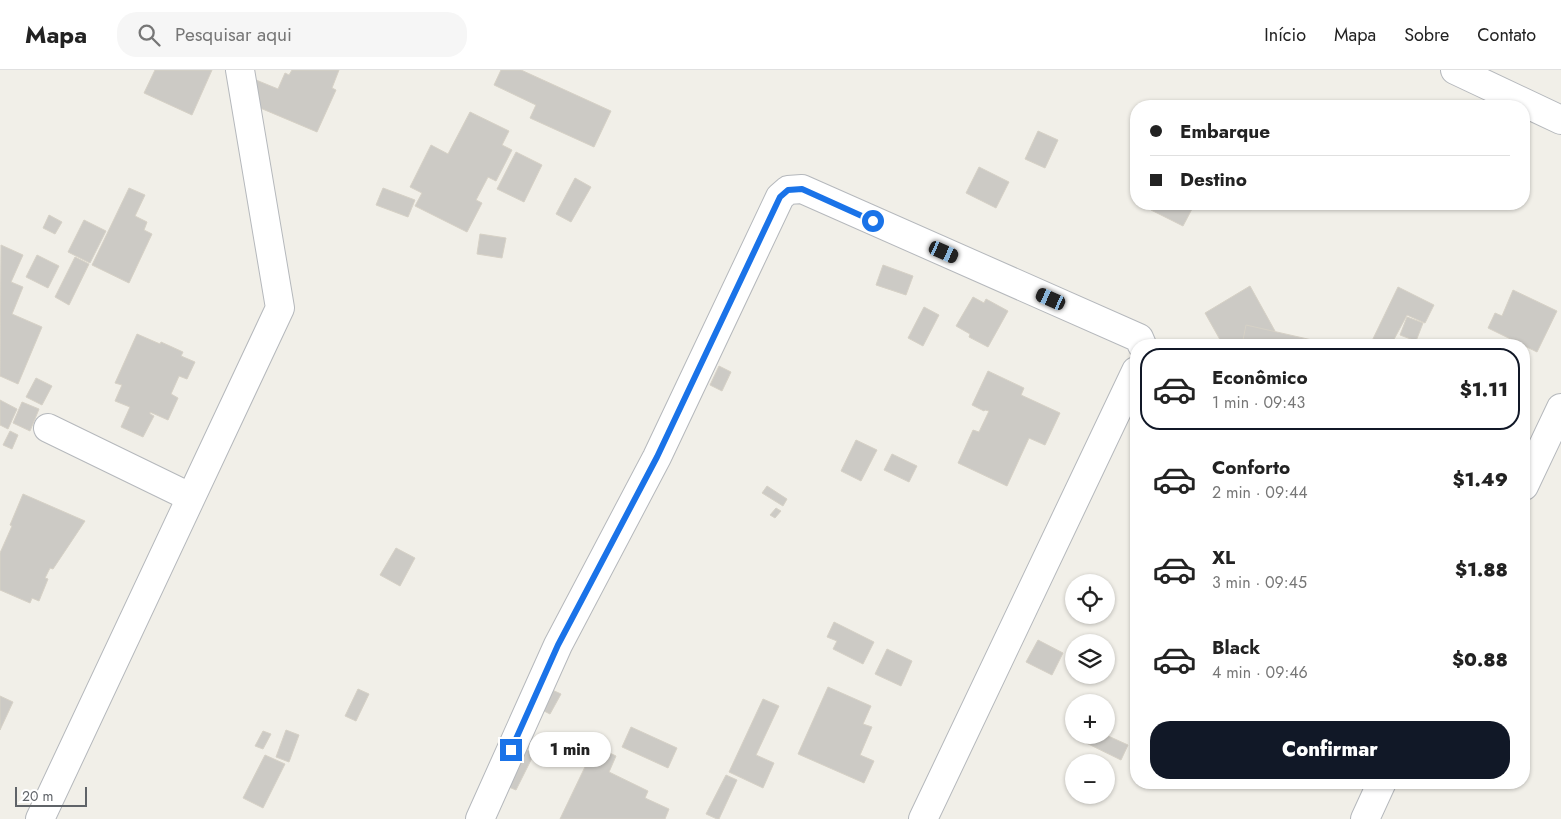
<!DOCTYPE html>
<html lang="pt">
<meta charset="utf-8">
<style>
body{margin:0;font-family:Jost,sans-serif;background:#f6f6f6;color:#222;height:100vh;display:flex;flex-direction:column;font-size:19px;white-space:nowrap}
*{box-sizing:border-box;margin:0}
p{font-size:16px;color:#767676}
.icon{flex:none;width:28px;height:28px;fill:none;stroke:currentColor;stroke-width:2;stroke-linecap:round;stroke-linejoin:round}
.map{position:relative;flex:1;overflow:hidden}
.panel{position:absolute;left:1130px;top:269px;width:400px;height:450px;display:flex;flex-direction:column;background:#fff;border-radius:20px;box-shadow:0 1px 4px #0004}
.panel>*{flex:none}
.guide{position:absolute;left:1130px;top:30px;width:400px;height:110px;border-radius:20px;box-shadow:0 1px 4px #0004;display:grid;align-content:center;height:110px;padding:0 20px;background:#fff}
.buttons{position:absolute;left:1065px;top:504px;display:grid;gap:10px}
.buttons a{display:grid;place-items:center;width:50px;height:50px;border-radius:50%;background:#fff;box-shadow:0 1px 4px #0004;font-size:25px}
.scale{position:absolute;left:15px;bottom:12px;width:72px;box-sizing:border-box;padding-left:5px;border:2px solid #5f6368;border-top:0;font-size:14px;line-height:18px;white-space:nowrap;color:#5f6368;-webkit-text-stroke:4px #fff;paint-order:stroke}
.end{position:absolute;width:22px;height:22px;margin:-11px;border:6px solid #1a73e8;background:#fff;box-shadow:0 0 0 2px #fff}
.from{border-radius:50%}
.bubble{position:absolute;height:35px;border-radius:18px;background:#fff;box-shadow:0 1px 4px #0004;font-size:16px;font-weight:800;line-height:35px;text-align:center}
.car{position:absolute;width:15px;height:30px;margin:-15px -8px;border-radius:6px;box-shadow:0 0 4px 1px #0007;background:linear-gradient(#222 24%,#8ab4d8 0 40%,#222 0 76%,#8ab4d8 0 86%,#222 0)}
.guide b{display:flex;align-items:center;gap:18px;height:48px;font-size:19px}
.guide b+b{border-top:1px solid #e0e0e0}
.guide i{width:12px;height:12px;background:#222}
ul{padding:9px 0 0;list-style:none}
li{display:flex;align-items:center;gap:15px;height:82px;margin:0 10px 8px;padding:0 10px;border:2px solid transparent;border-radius:20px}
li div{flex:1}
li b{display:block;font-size:19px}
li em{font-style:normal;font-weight:800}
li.selected{border-color:#111827}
li>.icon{width:45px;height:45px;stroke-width:1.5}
.cta{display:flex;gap:10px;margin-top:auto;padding:10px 20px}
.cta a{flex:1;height:58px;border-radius:20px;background:#111827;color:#fff;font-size:20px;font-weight:800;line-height:58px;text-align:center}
header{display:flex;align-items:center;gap:30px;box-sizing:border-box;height:70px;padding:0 25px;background:#fff;border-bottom:1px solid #e0e0e0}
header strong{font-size:24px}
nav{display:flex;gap:28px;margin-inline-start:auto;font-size:18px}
.search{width:350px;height:45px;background:#f6f6f6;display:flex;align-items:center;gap:12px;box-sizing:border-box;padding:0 18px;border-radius:20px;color:#767676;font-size:19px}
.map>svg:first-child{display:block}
.building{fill:#cccac5;stroke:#d6d1c6}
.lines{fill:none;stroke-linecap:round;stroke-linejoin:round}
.minor-casing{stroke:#b5b8bc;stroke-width:30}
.minor{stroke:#fff;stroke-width:28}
.route{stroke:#1a73e8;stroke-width:6}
</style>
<header>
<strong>Mapa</strong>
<div class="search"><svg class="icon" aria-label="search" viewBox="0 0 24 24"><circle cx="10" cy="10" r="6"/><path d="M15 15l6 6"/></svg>Pesquisar aqui</div>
<nav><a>Início</a><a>Mapa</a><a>Sobre</a><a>Contato</a></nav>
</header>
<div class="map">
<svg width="1561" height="749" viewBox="0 0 1561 749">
<rect width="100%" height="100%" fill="#f1efe8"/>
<g class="building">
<polygon points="155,0 212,0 192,45 144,23"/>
<polygon points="292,0 339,0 332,18 336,20 317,62 246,32 256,10 278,19 285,3 289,5"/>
<polygon points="501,0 521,0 611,41 594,77 530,48 536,35 494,15"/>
<polygon points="470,42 509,61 502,75 512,80 496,111 488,107 476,130 482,133 467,162 415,136 422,123 410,117 431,75 448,84"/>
<polygon points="1038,61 1058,70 1045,98 1025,89"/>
<polygon points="516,82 542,95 524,132 497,119"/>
<polygon points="979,97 1009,112 996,138 966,123"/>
<polygon points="575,108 591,117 571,152 556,144"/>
<polygon points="129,118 145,125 135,146 147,152 144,160 152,164 129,213 92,195"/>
<polygon points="383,118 415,130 408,147 376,135"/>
<polygon points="1154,134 1187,134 1193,137 1183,156 1151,140"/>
<polygon points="49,145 62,152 55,164 43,158"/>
<polygon points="84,150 106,161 90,193 68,182"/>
<polygon points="480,164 506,168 502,188 477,184"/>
<polygon points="1,175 23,185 11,212 23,217 12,244 42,257 18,314 0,306"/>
<polygon points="37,185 59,196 48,218 26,207"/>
<polygon points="75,187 89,194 69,235 55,227"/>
<polygon points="883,195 913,206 906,225 876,215"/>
<polygon points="1250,216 1275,261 1252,275 1223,275 1205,243"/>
<polygon points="1398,217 1434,235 1425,253 1407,245 1391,275 1370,275"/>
<polygon points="1513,220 1557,241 1537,282 1488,258 1495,243 1502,246"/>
<polygon points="973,227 984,233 986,229 1008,241 988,277 969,267 970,264 956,256"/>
<polygon points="924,237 939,245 923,276 908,268"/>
<polygon points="1407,247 1423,253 1416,271 1400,265"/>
<polygon points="1246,255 1312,270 1310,275 1242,275"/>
<polygon points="137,264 160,274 161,272 183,282 181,286 195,292 187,309 179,306 171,324 178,328 168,350 150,342 150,344 154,346 143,367 121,357 130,337 115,331 122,315 115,313"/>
<polygon points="719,296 731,302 722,321 710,315"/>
<polygon points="988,301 1024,318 1021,325 1060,343 1045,375 1029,368 1007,416 958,393 973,360 979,362 989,341 985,340 984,341 972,335"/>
<polygon points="36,308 52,316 42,335 26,327"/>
<polygon points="0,330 17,339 8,359 0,355"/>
<polygon points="22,332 39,339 30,361 13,353"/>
<polygon points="10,361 18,365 12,379 3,375"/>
<polygon points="856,370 877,380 861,411 841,401"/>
<polygon points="892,384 917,396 909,412 884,400"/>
<polygon points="767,416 787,429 783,436 762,423"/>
<polygon points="23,424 85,451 53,499 50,498 45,508 48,509 39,531 32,528 30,533 0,520 0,483 12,456 10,455"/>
<polygon points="776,438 781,441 775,448 770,445"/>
<polygon points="396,478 415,488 400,516 380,505"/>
<polygon points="834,552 874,572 863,594 833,579 837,571 827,567"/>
<polygon points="1038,570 1063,583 1052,605 1026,592"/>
<polygon points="887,579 912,591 901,616 875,604"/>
<polygon points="828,617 871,636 863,654 872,657 860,685 874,691 864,713 798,684"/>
<polygon points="358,619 369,624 356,651 345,646"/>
<polygon points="550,619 561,624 550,644 540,639"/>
<polygon points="0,626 13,632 0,660"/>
<polygon points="763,629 779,636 756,685 774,693 763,718 729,702"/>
<polygon points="631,657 677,678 668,698 622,677"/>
<polygon points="286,660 299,665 289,692 276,687"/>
<polygon points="263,661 271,664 263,679 255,676"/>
<polygon points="1078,665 1106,665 1128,675 1121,690 1076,668"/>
<polygon points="595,676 616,686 609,702 648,721 645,728 669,739 665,749 560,749"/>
<polygon points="523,678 534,684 516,720 504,715"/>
<polygon points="265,685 285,694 263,738 243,728"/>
<polygon points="726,705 737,710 719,749 717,749 706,744"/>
</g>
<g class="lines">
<g class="minor-casing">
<g id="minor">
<polyline points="1455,0 1561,50"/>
<polyline points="48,358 190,427"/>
<polyline points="1524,416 1561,338"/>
<polyline points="40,749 280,238 240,0"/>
<polyline points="480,749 558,575 657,387 780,127 788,120 802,119 1139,268 1142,275"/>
<polyline points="923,749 1136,301"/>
<polyline points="1365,749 1382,712"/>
</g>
</g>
<use href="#minor" class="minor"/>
</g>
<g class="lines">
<polyline class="route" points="511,680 558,575 657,387 780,127 788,120 802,119 873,151"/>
</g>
</svg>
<div class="buttons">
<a><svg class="icon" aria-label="locate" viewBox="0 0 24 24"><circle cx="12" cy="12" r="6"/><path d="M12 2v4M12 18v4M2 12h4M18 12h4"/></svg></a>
<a><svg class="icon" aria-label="layers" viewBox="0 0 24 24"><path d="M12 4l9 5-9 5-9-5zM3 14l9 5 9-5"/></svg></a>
<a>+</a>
<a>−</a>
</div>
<div class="scale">20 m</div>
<i class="end from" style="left:873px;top:151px"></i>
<i class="end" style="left:511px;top:680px"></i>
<div class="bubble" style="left:529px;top:662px;width:82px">1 min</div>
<i class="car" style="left:944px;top:182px;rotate:114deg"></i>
<i class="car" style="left:1051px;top:229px;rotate:294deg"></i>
<div class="guide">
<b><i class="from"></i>Embarque</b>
<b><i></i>Destino</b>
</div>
<section class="panel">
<ul>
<li class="selected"><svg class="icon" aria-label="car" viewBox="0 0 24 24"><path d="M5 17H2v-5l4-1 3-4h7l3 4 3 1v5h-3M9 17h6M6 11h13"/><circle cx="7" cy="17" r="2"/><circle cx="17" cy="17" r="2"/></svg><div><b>Econômico</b><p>1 min · 09:43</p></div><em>$1.11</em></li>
<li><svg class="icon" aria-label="car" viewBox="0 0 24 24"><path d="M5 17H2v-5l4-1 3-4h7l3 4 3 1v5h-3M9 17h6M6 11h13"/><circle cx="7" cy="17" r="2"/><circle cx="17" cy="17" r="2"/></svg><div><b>Conforto</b><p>2 min · 09:44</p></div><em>$1.49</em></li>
<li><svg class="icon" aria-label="car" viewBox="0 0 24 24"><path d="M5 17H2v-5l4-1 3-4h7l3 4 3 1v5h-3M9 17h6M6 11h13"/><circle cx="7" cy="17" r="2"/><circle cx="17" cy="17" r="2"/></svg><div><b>XL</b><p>3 min · 09:45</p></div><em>$1.88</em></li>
<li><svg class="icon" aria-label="car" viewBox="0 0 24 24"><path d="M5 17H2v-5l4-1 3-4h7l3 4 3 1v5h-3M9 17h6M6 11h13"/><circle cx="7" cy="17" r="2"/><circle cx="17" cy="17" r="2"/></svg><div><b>Black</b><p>4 min · 09:46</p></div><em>$0.88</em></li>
</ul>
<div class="cta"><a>Confirmar</a></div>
</section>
</div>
